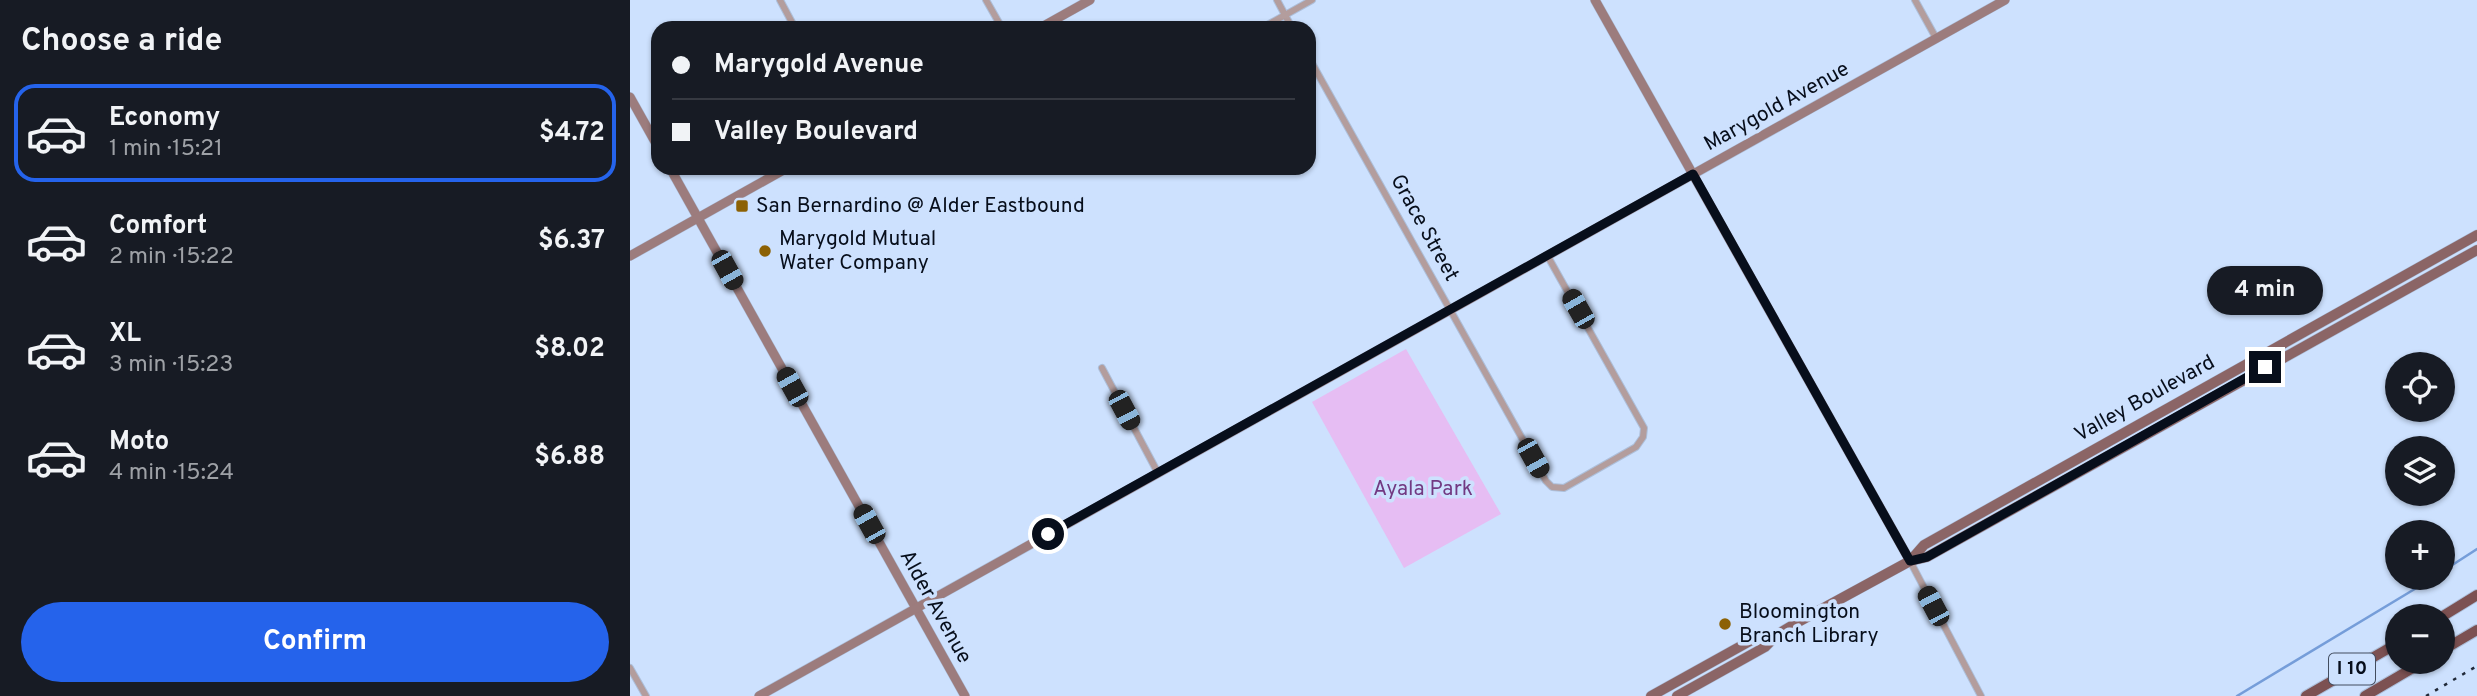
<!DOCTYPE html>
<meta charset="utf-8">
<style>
body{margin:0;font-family:Overpass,sans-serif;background:#242831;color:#f1f3f6;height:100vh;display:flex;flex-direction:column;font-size:26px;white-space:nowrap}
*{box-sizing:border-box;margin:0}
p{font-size:23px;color:#9ea1a6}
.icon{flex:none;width:38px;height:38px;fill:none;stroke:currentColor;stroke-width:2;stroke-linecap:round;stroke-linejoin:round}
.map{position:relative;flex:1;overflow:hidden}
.drawer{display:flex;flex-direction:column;background:#171b24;width:630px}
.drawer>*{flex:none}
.banner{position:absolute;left:21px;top:21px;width:665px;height:154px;border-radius:21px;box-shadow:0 2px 5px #0004;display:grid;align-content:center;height:154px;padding:0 21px;background:#171b24}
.tools{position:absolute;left:1755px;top:352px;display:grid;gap:14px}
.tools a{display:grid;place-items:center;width:70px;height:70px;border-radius:50%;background:#171b24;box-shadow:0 2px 5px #0004;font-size:35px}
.end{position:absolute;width:32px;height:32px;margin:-16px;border:9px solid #070e1b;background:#fff;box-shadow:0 0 0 4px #fff}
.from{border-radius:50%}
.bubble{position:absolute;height:49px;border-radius:24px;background:#171b24;box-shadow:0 2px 5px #0004;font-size:23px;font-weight:700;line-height:49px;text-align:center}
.car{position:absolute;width:21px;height:42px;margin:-21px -10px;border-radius:9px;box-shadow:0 0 5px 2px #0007;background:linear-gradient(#222 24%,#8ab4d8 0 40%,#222 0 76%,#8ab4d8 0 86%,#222 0)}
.banner b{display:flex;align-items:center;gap:24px;height:66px;font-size:26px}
.banner b+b{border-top:2px solid #363941}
.banner i{width:18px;height:18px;background:#f1f3f6}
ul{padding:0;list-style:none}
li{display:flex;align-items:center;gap:21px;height:98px;margin:0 14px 10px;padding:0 7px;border:4px solid transparent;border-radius:21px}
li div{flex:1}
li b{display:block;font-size:26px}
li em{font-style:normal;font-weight:700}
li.active{border-color:#2563eb}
li>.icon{width:63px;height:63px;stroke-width:1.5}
h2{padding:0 21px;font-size:32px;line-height:84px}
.action{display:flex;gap:14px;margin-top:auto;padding:14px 21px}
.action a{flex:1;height:80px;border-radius:42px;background:#2563eb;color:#fff;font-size:28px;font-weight:700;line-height:80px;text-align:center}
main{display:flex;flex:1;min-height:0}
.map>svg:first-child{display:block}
.green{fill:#e6bdf3}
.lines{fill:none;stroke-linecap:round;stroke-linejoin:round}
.stream{stroke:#759dd9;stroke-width:2.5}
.street-casing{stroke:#adbfda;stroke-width:8}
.secondary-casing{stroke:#adbfda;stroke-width:10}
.primary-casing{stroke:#adbfda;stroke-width:11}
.highway-casing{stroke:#adbfda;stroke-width:12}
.street{stroke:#b39d9d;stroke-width:6}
.secondary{stroke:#9c7c7d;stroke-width:9}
.primary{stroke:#8b6566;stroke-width:10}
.highway{stroke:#7c5152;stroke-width:10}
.rail{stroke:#202938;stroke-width:2.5;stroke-dasharray:3.5 7;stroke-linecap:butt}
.route{stroke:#070e1b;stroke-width:9}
.poi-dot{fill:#8c6104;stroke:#cde1fe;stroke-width:2.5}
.labels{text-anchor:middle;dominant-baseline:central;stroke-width:7;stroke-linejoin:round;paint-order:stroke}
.shield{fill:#cde1fe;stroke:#424d5f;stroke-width:2}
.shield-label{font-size:19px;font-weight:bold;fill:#070e1b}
.street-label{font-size:21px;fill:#070e1b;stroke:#cde1fe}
.poi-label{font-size:21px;fill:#070e1b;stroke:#cde1fe;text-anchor:start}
.park-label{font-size:21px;fill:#723982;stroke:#cde1fe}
</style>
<main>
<section class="drawer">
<h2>Choose a ride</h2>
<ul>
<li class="active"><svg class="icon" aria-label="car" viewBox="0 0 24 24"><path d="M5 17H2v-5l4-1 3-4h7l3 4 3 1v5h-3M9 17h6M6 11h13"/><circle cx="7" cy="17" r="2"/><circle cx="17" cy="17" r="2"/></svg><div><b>Economy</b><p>1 min · 15:21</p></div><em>$4.72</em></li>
<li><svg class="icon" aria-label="car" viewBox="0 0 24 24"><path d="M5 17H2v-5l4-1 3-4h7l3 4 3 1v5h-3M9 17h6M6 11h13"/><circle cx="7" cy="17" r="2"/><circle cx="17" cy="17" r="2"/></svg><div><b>Comfort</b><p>2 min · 15:22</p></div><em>$6.37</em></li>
<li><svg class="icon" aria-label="car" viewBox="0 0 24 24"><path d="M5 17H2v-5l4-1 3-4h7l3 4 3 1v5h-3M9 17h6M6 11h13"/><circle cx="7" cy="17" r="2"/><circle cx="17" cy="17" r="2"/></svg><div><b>XL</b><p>3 min · 15:23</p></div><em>$8.02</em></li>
<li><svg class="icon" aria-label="car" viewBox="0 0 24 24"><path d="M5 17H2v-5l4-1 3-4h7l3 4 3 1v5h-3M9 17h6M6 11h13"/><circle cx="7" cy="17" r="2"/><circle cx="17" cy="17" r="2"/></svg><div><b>Moto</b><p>4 min · 15:24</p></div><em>$6.88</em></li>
</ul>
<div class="action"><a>Confirm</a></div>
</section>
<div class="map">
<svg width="1847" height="696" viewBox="0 0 1847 696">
<rect width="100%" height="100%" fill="#cde1fe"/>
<polygon class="green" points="776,349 871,514 774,568 682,402"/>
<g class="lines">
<g class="stream">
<polyline points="1813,571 1847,549"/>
<polyline points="1607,696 1803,578"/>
</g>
<g class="street-casing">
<g id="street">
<polyline points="150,0 165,28"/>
<polyline points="356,0 372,28"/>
<polyline points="647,0 662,28"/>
<polyline points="1285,0 1306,38"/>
<polyline points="632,28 682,0"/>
<polyline points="679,58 916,481 922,487 934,488 1006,447 1013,437 1014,428 917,255"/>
<polyline points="472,368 528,473"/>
<polyline points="1280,561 1351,696"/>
<polyline points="0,668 16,696"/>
</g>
</g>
<g class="secondary-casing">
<g id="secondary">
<polyline points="965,0 1280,561"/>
<polyline points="410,28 460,0"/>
<polyline points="0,97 28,147"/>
<polyline points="40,168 335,696"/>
<polyline points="0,256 157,168"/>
<polyline points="129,696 1375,0"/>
</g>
</g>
<g class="primary-casing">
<g id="primary">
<polyline points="1280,561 1294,545 1847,235"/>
<polyline points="1021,696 1129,636 1148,634"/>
<polyline points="1047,696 1135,647 1148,634 1168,622 1280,561 1297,557 1847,250"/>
</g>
</g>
<g class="highway-casing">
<g id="highway">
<polyline points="1813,616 1847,595"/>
<polyline points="1813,650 1847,630"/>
<polyline points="1676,696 1768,643"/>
<polyline points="1735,696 1793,662"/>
</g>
</g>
<use href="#street" class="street"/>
<use href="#secondary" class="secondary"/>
<use href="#primary" class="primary"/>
<use href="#highway" class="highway"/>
<polyline class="rail" points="1796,696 1847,666"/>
</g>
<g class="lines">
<polyline class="route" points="418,534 1063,174 1280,561 1297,557 1635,367"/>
</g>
<g class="poi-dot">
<rect x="105" y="199" width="14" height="14" rx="3.5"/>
<circle cx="135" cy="251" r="7"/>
<circle cx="1095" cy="624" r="7"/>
</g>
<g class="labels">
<rect class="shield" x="1699" y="653.5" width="46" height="31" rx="5"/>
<g class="shield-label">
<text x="1722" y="669">I 10</text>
</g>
<g class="street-label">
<text transform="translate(1147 107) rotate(-29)">Marygold Avenue</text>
<text transform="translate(794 228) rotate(61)">Grace Street</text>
<text transform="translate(1515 399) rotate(-29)">Valley Boulevard</text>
<text transform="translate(305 607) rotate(61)">Alder Avenue</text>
</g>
<g class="poi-label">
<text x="126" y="206">San Bernardino @ Alder Eastbound</text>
<text x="149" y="239">Marygold Mutual<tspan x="149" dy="24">Water Company</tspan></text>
<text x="1109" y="612">Bloomington<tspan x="1109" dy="24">Branch Library</tspan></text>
</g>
<g class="park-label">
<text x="793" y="489">Ayala Park</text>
</g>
</g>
</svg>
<div class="tools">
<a><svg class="icon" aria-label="locate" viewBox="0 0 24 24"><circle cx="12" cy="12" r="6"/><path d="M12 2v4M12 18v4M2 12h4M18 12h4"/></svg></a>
<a><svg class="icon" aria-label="layers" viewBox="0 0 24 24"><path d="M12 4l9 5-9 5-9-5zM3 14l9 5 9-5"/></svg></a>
<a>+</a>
<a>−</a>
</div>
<i class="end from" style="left:418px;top:534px"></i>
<i class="end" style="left:1635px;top:367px"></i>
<div class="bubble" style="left:1577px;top:266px;width:116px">4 min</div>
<i class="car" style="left:97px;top:270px;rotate:151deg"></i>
<i class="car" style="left:948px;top:309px;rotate:330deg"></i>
<i class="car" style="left:162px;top:387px;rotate:331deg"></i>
<i class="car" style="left:494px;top:410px;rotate:152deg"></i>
<i class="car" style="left:903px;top:458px;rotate:151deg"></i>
<i class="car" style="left:239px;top:524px;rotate:331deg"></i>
<i class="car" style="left:1303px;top:606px;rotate:332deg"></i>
<div class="banner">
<b><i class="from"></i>Marygold Avenue</b>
<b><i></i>Valley Boulevard</b>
</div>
</div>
</main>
